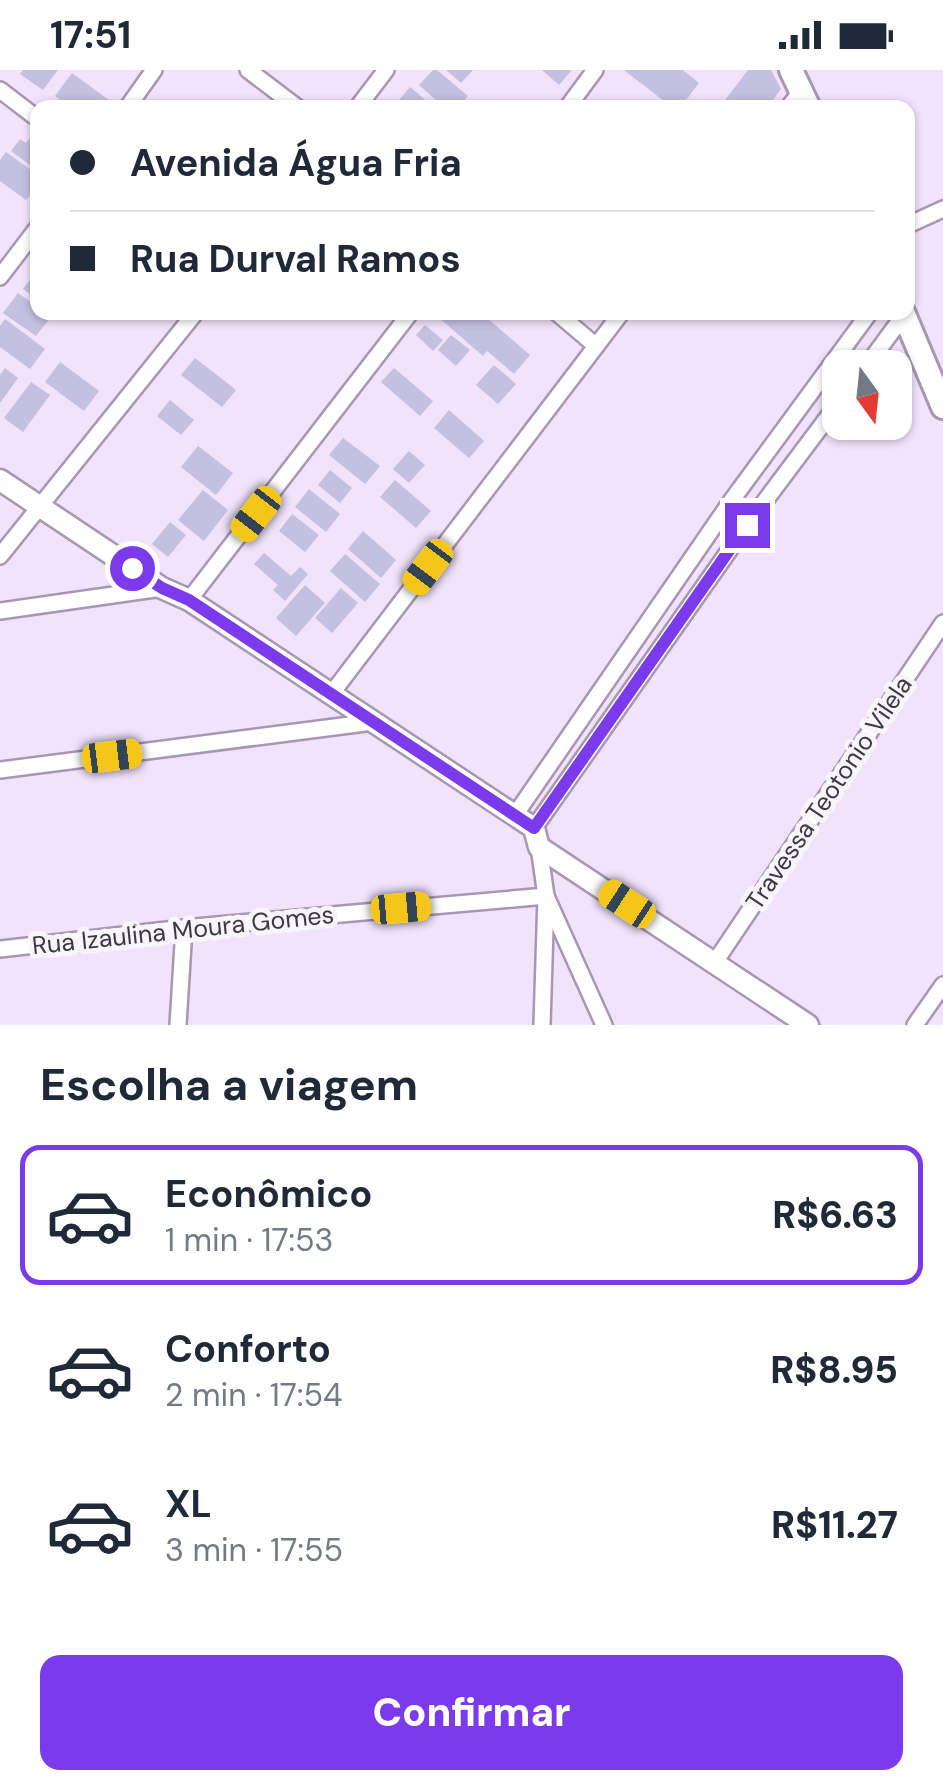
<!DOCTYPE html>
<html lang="pt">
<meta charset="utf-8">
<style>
body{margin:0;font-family:"DM Sans",sans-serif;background:#f2f2f3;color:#1f2937;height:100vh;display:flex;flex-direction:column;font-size:38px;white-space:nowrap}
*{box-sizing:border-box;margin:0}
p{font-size:32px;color:#747a83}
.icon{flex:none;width:55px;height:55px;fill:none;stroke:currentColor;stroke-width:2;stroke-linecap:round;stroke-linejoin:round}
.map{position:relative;height:955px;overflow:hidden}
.sheet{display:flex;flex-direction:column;background:#fff;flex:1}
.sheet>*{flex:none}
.hud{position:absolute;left:30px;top:30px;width:885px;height:220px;border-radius:20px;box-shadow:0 2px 8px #0004;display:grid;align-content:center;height:220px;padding:0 40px;background:#fff}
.needle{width:65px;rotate:165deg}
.fabs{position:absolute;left:822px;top:280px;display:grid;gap:20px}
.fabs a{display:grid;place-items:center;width:90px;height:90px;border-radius:20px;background:#fff;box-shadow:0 2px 8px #0004;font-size:50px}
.end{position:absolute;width:45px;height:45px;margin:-22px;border:12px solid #7c3aed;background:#fff;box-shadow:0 0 0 5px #fff}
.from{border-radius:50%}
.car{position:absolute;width:30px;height:60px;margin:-30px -15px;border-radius:12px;box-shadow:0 0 8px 2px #0007;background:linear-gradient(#f5c518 24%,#345 0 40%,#f5c518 0 76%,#345 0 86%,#f5c518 0)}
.hud b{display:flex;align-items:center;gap:35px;height:95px;font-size:38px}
.hud b+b{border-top:2px solid #e0e1e3}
.hud i{width:25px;height:25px;background:#1f2937}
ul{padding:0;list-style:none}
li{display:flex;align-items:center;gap:30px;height:140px;margin:0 20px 15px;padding:0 20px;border:5px solid transparent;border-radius:20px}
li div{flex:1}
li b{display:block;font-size:38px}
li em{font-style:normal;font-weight:800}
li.active{border-color:#7c3aed}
li>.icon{width:90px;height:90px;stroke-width:1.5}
h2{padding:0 40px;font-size:45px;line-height:120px}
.button{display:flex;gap:20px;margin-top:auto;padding:20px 40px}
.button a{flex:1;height:115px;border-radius:20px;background:#7c3aed;color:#fff;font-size:40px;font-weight:800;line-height:115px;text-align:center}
.status{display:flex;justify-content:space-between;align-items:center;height:70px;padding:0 50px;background:#fff;direction:ltr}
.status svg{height:28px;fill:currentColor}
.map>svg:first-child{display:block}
.building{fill:#c4c0e0}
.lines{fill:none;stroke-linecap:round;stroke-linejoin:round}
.minor-casing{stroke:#a897b3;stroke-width:20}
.tertiary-casing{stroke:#a897b3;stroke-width:25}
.secondary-casing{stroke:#a897b3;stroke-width:28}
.minor{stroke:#fff;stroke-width:15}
.tertiary{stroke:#fff;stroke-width:20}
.secondary{stroke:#fff;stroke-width:22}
.route{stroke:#7c3aed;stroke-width:12}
.labels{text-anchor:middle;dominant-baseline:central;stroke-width:10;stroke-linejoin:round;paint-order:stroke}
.street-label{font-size:25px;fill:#3f3844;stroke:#f8f5fb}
</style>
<div class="status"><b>17:51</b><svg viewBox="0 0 49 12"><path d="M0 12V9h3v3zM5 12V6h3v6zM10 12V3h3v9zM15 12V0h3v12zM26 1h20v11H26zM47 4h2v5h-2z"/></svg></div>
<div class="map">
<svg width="943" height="955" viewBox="0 0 943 955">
<rect width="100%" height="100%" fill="#f1e3fb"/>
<g class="building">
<polygon points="23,0 58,0 43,20 20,4"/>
<polygon points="433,0 437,0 468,26 458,38 445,38 419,15"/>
<polygon points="446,0 473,0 461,13"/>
<polygon points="542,0 572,0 559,15"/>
<polygon points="624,0 683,0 699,13 680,38 673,38"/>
<polygon points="748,0 771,0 781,19 767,38 719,38"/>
<polygon points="72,3 113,33 110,38 71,38 55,26"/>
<polygon points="410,17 435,38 394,36"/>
<polygon points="32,65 38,69 38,101 11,81 20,69 26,73"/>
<polygon points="6,82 38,105 38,116 26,130 0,111 0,90"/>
<polygon points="38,200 38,230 23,219"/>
<polygon points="18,223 38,237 38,242 51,247 36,266 3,243"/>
<polygon points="442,242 480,242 530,285 514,304 487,281 483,286 438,247"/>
<polygon points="5,249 45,279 30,299 0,277 0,256"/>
<polygon points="425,255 443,270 433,281 416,265"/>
<polygon points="451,265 470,280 456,296 438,280"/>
<polygon points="195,288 236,320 222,337 181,305"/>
<polygon points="60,292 99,321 84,341 45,312"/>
<polygon points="494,295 516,314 498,334 476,315"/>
<polygon points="5,298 18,308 0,333 0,305"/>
<polygon points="394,298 433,331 420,346 381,312"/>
<polygon points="31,312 50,325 23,362 4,348"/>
<polygon points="170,330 194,350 181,365 157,346"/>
<polygon points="449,340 484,371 469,388 434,358"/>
<polygon points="343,368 380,396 365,414 329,385"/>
<polygon points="198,376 233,403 216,425 181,397"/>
<polygon points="409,381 425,395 409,413 393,399"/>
<polygon points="330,400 352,418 340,433 318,415"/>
<polygon points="395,410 431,441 416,458 380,427"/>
<polygon points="309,419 340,444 326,462 295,437"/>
<polygon points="203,420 228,440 204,471 178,450"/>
<polygon points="292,444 319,465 305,482 279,461"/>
<polygon points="170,452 186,465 168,487 152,474"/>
<polygon points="363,461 396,490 381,508 348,479"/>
<polygon points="264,483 291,506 300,497 308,504 285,531 273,520 278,515 254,494"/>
<polygon points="345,484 380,514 365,532 330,501"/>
<polygon points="305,515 325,533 296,566 276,548"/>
<polygon points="341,518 358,533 332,563 315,548"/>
</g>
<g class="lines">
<g class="minor-casing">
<g id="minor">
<polyline points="248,0 298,38"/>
<polyline points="0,20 38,49"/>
<polyline points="127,38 154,0"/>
<polyline points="357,38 386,0"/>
<polyline points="567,38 595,0"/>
<polyline points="788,38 801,21"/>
<polyline points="908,155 943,139"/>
<polyline points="0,207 38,157"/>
<polyline points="556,242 596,276"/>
<polyline points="865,298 904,245"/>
<polyline points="0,486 196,242"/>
<polyline points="189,530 411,242"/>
<polyline points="0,541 162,518"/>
<polyline points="332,623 622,242"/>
<polyline points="0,700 373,652"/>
<polyline points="515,745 732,430 870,242"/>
<polyline points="534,758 747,455 840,331"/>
<polyline points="539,777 546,826 542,955"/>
<polyline points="0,879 184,858 546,826 604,955"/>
<polyline points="715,892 943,553"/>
<polyline points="178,955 184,858"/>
<polyline points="915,955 943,915"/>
</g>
</g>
<g class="tertiary-casing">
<polyline id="tertiary" points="0,410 162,518 189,530 534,758 539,777 808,955"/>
</g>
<g class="secondary-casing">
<g id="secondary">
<polyline points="791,0 809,38"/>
<polyline points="903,242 943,337"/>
</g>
</g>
<use href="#minor" class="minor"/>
<use href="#tertiary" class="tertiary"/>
<use href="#secondary" class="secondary"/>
</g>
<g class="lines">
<polyline class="route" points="132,498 162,518 189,530 534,758 747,455"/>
</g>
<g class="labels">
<g class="street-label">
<text transform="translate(829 723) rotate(-56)">Travessa Teotonio Vilela</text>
<text transform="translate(183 860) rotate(-6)">Rua Izaulina Moura Gomes</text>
</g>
</g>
</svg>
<div class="fabs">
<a><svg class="needle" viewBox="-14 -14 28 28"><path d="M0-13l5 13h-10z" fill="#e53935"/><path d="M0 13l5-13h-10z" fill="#747a83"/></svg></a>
</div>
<i class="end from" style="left:132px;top:498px"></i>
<i class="end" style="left:747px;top:455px"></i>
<i class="car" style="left:256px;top:444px;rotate:218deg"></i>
<i class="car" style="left:428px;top:497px;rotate:217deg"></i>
<i class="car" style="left:112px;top:686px;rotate:83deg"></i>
<i class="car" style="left:627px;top:834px;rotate:303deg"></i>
<i class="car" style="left:401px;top:838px;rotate:85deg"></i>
<div class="hud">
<b><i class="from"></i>Avenida Água Fria</b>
<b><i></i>Rua Durval Ramos</b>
</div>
</div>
<section class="sheet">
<h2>Escolha a viagem</h2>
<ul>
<li class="active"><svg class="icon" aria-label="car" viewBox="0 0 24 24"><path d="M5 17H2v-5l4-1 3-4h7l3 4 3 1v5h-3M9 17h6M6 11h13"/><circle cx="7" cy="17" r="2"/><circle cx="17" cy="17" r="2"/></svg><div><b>Econômico</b><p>1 min · 17:53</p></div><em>R$6.63</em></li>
<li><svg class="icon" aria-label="car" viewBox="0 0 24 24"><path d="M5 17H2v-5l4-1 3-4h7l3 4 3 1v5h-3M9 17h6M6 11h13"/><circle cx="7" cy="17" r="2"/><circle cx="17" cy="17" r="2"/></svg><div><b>Conforto</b><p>2 min · 17:54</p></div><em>R$8.95</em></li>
<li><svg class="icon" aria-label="car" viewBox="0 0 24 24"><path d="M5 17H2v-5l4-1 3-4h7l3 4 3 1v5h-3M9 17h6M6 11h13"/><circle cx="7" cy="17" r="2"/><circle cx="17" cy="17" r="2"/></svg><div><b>XL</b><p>3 min · 17:55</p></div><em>R$11.27</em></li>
</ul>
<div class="button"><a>Confirmar</a></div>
</section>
